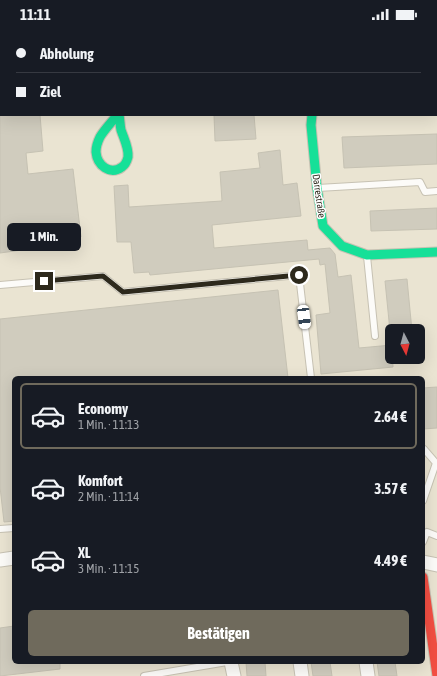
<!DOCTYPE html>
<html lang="de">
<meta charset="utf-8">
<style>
body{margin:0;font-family:"Asap Condensed",sans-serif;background:#242831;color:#f1f3f6;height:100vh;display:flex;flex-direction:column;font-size:15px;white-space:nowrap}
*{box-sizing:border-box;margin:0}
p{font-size:13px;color:#9ea1a6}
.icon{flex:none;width:22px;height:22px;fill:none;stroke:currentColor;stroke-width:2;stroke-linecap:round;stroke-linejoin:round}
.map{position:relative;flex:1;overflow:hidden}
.details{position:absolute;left:12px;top:348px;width:413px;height:288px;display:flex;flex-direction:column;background:#171b24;border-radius:6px;box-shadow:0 4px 16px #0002}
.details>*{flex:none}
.top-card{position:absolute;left:0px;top:0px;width:437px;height:88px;box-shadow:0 4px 16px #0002;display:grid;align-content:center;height:88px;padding:0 16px;background:#171b24}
.needle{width:26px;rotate:174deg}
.tools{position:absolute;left:385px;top:296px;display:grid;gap:8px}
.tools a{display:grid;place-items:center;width:40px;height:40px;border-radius:6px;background:#171b24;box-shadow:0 4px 16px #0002;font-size:20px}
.end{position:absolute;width:18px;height:18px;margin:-9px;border:5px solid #2d291c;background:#fff;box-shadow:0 0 0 2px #fff}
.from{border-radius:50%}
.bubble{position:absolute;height:28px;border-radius:6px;background:#171b24;box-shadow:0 4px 16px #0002;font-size:13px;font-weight:700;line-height:28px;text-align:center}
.car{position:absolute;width:12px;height:24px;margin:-12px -6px;border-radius:5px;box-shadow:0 0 3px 1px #0007;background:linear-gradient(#fff 24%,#345 0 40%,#fff 0 76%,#345 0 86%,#fff 0)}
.top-card b{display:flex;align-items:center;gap:14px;height:38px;font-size:15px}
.top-card b+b{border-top:1px solid #363941}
.top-card i{width:10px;height:10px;background:#f1f3f6}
ul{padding:7px 0 0;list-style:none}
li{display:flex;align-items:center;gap:12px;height:66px;margin:0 8px 6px;padding:0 8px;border:2px solid transparent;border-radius:6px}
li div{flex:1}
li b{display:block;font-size:15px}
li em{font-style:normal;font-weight:700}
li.current{border-color:#6f6a5c}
li>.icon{width:36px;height:36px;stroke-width:1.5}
.button{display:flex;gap:8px;margin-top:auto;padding:8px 16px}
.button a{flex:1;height:46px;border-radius:6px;background:#6f6a5c;color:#fff;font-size:16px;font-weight:700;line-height:46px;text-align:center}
.status{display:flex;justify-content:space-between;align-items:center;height:28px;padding:0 20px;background:#171b24;direction:ltr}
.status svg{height:11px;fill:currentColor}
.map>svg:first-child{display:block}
.building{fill:#d0ccbe;stroke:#c6c2b3}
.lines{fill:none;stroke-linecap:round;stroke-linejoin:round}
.lane-casing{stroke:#c7c2b3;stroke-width:8}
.street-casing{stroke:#c7c2b3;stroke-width:15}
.fast-casing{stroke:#c7c2b3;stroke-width:11}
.jam-casing{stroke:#c7c2b3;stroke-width:11}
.lane{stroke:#fcfbf8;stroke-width:6}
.street{stroke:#fcfbf8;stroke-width:13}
.fast{stroke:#16e098;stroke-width:9}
.jam{stroke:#f24e42;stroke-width:9}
.route{stroke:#2d291c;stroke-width:5}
.labels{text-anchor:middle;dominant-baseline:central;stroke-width:3;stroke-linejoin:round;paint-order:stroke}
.street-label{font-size:10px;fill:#2d291c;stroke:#fff}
</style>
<div class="status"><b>11:11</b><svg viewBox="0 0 49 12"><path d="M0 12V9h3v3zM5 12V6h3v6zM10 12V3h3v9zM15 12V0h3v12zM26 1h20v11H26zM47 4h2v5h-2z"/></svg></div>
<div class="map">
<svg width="437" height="648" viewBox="0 0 437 648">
<rect width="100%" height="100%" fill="#eae4d2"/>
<g class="building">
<polygon points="0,87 40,87 43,123 26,125 28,146 73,141 81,209 21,216 22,222 0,225"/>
<polygon points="214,87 254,87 256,111 215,113"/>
<polygon points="437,106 437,136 344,140 342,109"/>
<polygon points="280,122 283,157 297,155 301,188 212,197 214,220 307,212 308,222 330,220 335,226 338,249 351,247 359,320 392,317 393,339 321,346 316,287 330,285 325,236 320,237 319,231 150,247 149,244 134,245 131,214 117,214 114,158 128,157 129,179 222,173 220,144 260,140 258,125"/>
<polygon points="437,180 437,201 371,203 370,183"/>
<polygon points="407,251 412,303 390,303 385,253"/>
<polygon points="278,262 288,350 14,350 14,493 4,494 0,459 0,291"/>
<polygon points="437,359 437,400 423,401 423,360"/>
<polygon points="14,598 14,634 60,634 60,641 0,648 0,600"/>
<polygon points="246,634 265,634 266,648 247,648"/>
<polygon points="311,634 330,634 332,648 313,648"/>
<polygon points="377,634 395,634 397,648 379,648"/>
</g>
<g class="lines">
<g class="lane-casing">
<g id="lane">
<polyline points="318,160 420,154 425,164 437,163"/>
<polyline points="367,228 375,308"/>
<polyline points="0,257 103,248 123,264 299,247 311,350"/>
<polyline points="423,422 424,421 436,435 423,473"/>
<polyline points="0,501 14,500"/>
<polyline points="423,514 427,504 437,508"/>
<polyline points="144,648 227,634"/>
</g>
</g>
<g class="street-casing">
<g id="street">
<polyline points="138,1 138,0"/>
<polyline points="330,1 330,0"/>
<polyline points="0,532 14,530"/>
<polyline points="423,534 437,537"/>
<polyline points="231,634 234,648"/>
<polyline points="300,634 302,648"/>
<polyline points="366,634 368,648"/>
</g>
</g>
<g class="fast-casing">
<g id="fast">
<path d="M117 87C112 94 104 102 100 109 98 113 96 120 96 124 97 137 110 148 122 139 125 137 127 133 128 129 129 120 124 111 121 102 120 97 120 92 119 87"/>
<polyline points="312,87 311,97 317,160 323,198 342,218 367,227 437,224"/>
</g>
</g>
<g class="jam-casing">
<polyline id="jam" points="423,549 437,648"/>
</g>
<use href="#lane" class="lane"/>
<use href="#street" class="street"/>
<use href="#fast" class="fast"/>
<use href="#jam" class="jam"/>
</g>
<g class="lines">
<polyline class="route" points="44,253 103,248 123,264 299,247"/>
</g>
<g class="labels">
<g class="street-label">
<text transform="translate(319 168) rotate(82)">Darrestraße</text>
</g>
</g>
</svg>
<div class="tools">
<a><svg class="needle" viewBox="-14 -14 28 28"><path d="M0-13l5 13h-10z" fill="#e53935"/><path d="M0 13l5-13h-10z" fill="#9ea1a6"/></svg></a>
</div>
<i class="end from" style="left:299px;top:247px"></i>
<i class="end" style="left:44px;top:253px"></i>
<div class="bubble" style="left:7px;top:195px;width:74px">1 Min.</div>
<i class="car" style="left:304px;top:289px;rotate:173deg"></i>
<div class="top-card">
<b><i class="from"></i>Abholung</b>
<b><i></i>Ziel</b>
</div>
<section class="details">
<ul>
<li class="current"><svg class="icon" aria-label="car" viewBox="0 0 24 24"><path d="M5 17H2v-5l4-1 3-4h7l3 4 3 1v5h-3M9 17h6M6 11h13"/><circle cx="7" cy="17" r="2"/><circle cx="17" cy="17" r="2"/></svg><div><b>Economy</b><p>1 Min. · 11:13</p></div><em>2.64 €</em></li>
<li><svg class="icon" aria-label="car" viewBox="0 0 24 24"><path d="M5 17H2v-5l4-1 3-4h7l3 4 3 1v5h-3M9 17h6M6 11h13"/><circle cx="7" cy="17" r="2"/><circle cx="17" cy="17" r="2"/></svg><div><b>Komfort</b><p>2 Min. · 11:14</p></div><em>3.57 €</em></li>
<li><svg class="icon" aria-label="car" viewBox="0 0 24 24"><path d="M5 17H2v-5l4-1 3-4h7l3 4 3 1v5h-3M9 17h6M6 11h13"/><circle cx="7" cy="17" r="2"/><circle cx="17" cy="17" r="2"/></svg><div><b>XL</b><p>3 Min. · 11:15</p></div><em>4.49 €</em></li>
</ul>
<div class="button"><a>Bestätigen</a></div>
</section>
</div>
